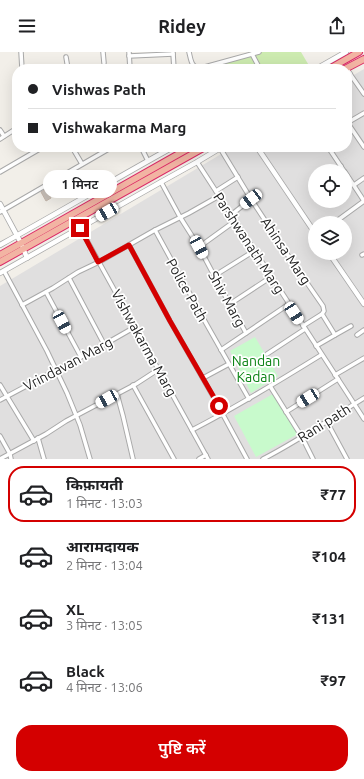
<!DOCTYPE html>
<html lang="hi">
<meta charset="utf-8">
<style>
body{margin:0;font-family:Ubuntu,"Noto Sans Devanagari",sans-serif;background:#f2f2f2;color:#202124;height:100vh;display:flex;flex-direction:column;font-size:15px;white-space:nowrap}
*{box-sizing:border-box;margin:0}
p{font-size:13px;color:#757577}
.icon{flex:none;width:22px;height:22px;fill:none;stroke:currentColor;stroke-width:2;stroke-linecap:round;stroke-linejoin:round}
.map{position:relative;height:407px;overflow:hidden}
.side{display:flex;flex-direction:column;background:#fff;flex:1}
.side>*{flex:none}
.guide{position:absolute;left:12px;top:12px;width:340px;height:88px;border-radius:16px;box-shadow:0 4px 16px #0002;display:grid;align-content:center;height:88px;padding:0 16px;background:#fff}
.controls{position:absolute;left:308px;top:112px;display:grid;gap:8px}
.controls a{display:grid;place-items:center;width:44px;height:44px;border-radius:50%;background:#fff;box-shadow:0 4px 16px #0002;font-size:20px}
.end{position:absolute;width:18px;height:18px;margin:-9px;border:5px solid #d40000;background:#fff;box-shadow:0 0 0 2px #fff}
.from{border-radius:50%}
.bubble{position:absolute;height:28px;border-radius:14px;background:#fff;box-shadow:0 4px 16px #0002;font-size:13px;font-weight:600;line-height:28px;text-align:center}
.car{position:absolute;width:12px;height:24px;margin:-12px -6px;border-radius:5px;box-shadow:0 0 3px 1px #0007;background:linear-gradient(#fff 24%,#345 0 40%,#fff 0 76%,#345 0 86%,#fff 0)}
.guide b{display:flex;align-items:center;gap:14px;height:38px;font-size:15px}
.guide b+b{border-top:1px solid #e0e0e0}
.guide i{width:10px;height:10px;background:#202124}
ul{padding:7px 0 0;list-style:none}
li{display:flex;align-items:center;gap:12px;height:56px;margin:0 8px 6px;padding:0 8px;border:2px solid transparent;border-radius:16px}
li div{flex:1}
li b{display:block;font-size:15px}
li em{font-style:normal;font-weight:600}
li.selected{border-color:#d40000}
li>.icon{width:36px;height:36px;stroke-width:1.5}
.primary-button{display:flex;gap:8px;margin-top:auto;padding:8px 16px}
.primary-button a{flex:1;height:46px;border-radius:16px;background:#d40000;color:#fff;font-size:16px;font-weight:600;line-height:46px;text-align:center}
header{display:flex;justify-content:space-between;align-items:center;height:52px;padding:0 16px;background:#fff;font-size:18px;font-weight:600}
.map>svg:first-child{display:block}
.residential{fill:#e0dfdf;fill-rule:evenodd}
.grass{fill:#cdebb0}
.park{fill:#c8facc}
.building{fill:#c7bfb8;stroke:#c4b6ab}
.lines{fill:none;stroke-linecap:round;stroke-linejoin:round}
.minor-casing{stroke:#a9a9a9;stroke-width:5.5}
.tertiary-casing{stroke:#a9a9a9;stroke-width:6}
.trunk-casing{stroke:#dc2a67;stroke-width:8}
.minor{stroke:#fff;stroke-width:3.5}
.tertiary{stroke:#fff;stroke-width:4.5}
.trunk{stroke:#f2b4a3;stroke-width:6}
.route{stroke:#d40000;stroke-width:5}
.labels{text-anchor:middle;dominant-baseline:central;stroke-width:3.5;stroke-linejoin:round;paint-order:stroke}
.street-label{font-size:14px;fill:#222;stroke:#fff}
.park-label{font-size:14px;fill:#0c8416;stroke:#fff}
</style>
<header><svg class="icon" aria-label="menu" viewBox="0 0 24 24"><path d="M4 6h16M4 12h16M4 18h16"/></svg>Ridey<svg class="icon" aria-label="share" viewBox="0 0 24 24"><path d="M12 15V3M7 8l5-5 5 5M5 13v7h14v-7"/></svg></header>
<div class="map">
<svg width="364" height="407" viewBox="0 0 364 407">
<rect width="100%" height="100%" fill="#f2efe9"/>
<path class="residential" d="M364 17V407H0V234L233 95H347V27ZM315 119H345V149H315ZM315 171H345V201H315Z"/>
<polygon class="grass" points="260,0 301,0 311,17 223,17 219,11"/>
<g class="park">
<polygon points="255,285 278,324 251,341 230,299"/>
<polygon points="273,342 298,382 256,405 234,364"/>
</g>
<polygon class="building" points="46,137 51,146 46,149 41,140"/>
<g class="lines">
<g class="minor-casing">
<g id="minor">
<polyline points="21,0 22,17"/>
<polyline points="103,0 104,11"/>
<polyline points="129,0 130,17"/>
<path d="M189 0C191 8 191 16 201 16L259 0"/>
<polyline points="173,1 174,17"/>
<polyline points="252,2 260,17"/>
<polyline points="129,4 173,2"/>
<polyline points="66,5 68,17"/>
<polyline points="350,22 364,42"/>
<polyline points="347,70 364,95"/>
<polyline points="347,71 364,61"/>
<polyline points="0,78 4,84"/>
<polyline points="0,87 17,76"/>
<polyline points="72,95 82,112"/>
<polyline points="141,95 148,109"/>
<polyline points="328,95 344,119"/>
<polyline points="220,96 251,147 289,205 323,254 324,259 322,262 303,274"/>
<polyline points="197,110 364,367"/>
<polyline points="335,119 341,114"/>
<polyline points="0,120 43,95"/>
<polyline points="345,120 364,149"/>
<polyline points="161,130 180,165 199,195 218,231 246,281"/>
<polyline points="354,133 364,126"/>
<polyline points="216,139 238,125"/>
<polyline points="0,160 112,95"/>
<polyline points="231,163 251,147"/>
<polyline points="338,168 364,149"/>
<polyline points="80,176 208,407"/>
<polyline points="155,178 207,273 249,347"/>
<polyline points="129,193 170,269 214,346 247,407"/>
<polyline points="199,195 235,169"/>
<polyline points="362,203 364,202"/>
<polyline points="4,219 47,299 67,341 80,373 90,407"/>
<polyline points="214,224 254,199"/>
<polyline points="69,226 104,292"/>
<polyline points="46,240 81,305"/>
<polyline points="230,252 271,225"/>
<polyline points="22,253 53,236 78,220 99,210 155,178 189,161 219,144"/>
<polyline points="335,283 351,274"/>
<polyline points="357,283 364,278"/>
<polyline points="316,294 335,283 322,262"/>
<polyline points="221,298 289,252"/>
<polyline points="267,302 305,277"/>
<polyline points="335,323 364,306"/>
<polyline points="203,326 229,312"/>
<polyline points="0,333 34,389"/>
<polyline points="133,333 174,407"/>
<polyline points="270,334 302,385 313,407"/>
<polyline points="117,342 123,364 133,407"/>
<polyline points="0,348 107,291 135,275"/>
<polyline points="286,360 338,327"/>
<polyline points="327,370 347,407"/>
<path d="M192 378C237 355 279 329 321 303"/>
<polyline points="0,384 10,402 11,407"/>
<polyline points="38,386 44,407"/>
<polyline points="0,407 46,382 66,369 136,332 159,317"/>
<polyline points="199,407 206,403"/>
<path d="M263 407C298 389 330 367 364 346"/>
</g>
</g>
<g class="tertiary-casing">
<g id="tertiary">
<polyline points="316,17 346,0"/>
<polyline points="347,18 350,22 347,24"/>
<polyline points="257,95 315,181"/>
<polyline points="0,152 21,191 27,206"/>
<path d="M0 193C58 161 115 127 173 95"/>
<polyline points="329,201 364,252"/>
<polyline points="0,221 161,130 197,110 222,95"/>
</g>
</g>
<g class="trunk-casing">
<g id="trunk">
<polyline points="329,17 359,0"/>
<polyline points="345,17 364,7"/>
<polyline points="0,203 191,95"/>
<polyline points="0,210 205,95"/>
</g>
</g>
<use href="#minor" class="minor"/>
<use href="#tertiary" class="tertiary"/>
<use href="#trunk" class="trunk"/>
</g>
<g class="lines">
<polyline class="route" points="80,176 98,210 129,193 170,269 219,354"/>
</g>
<g class="labels">
<g class="street-label">
<text transform="translate(249 191) rotate(57)">Parshwanath Marg</text>
<text transform="translate(286 199) rotate(56)">Ahinsa Marg</text>
<text transform="translate(187 238) rotate(61)">Police Path</text>
<text transform="translate(227 247) rotate(61)">Shiv Marg</text>
<text transform="translate(144 291) rotate(61)">Vishwakarma Marg</text>
<text transform="translate(68 312) rotate(-28)">Vrindavan Marg</text>
<text transform="translate(324 371) rotate(-32)">Rani path</text>
</g>
<g class="park-label">
<text x="256" y="309">Nandan<tspan x="256" dy="16">Kadan</tspan></text>
</g>
</g>
</svg>
<div class="controls">
<a><svg class="icon" aria-label="locate" viewBox="0 0 24 24"><circle cx="12" cy="12" r="6"/><path d="M12 2v4M12 18v4M2 12h4M18 12h4"/></svg></a>
<a><svg class="icon" aria-label="layers" viewBox="0 0 24 24"><path d="M12 4l9 5-9 5-9-5zM3 14l9 5 9-5"/></svg></a>
</div>
<i class="end from" style="left:219px;top:354px"></i>
<i class="end" style="left:80px;top:176px"></i>
<div class="bubble" style="left:43px;top:118px;width:74px">1 मिनट</div>
<i class="car" style="left:251px;top:147px;rotate:233deg"></i>
<i class="car" style="left:107px;top:160px;rotate:240deg"></i>
<i class="car" style="left:199px;top:195px;rotate:152deg"></i>
<i class="car" style="left:294px;top:261px;rotate:147deg"></i>
<i class="car" style="left:62px;top:270px;rotate:152deg"></i>
<i class="car" style="left:308px;top:346px;rotate:238deg"></i>
<i class="car" style="left:107px;top:347px;rotate:241deg"></i>
<div class="guide">
<b><i class="from"></i>Vishwas Path</b>
<b><i></i>Vishwakarma Marg</b>
</div>
</div>
<section class="side">
<ul>
<li class="selected"><svg class="icon" aria-label="car" viewBox="0 0 24 24"><path d="M5 17H2v-5l4-1 3-4h7l3 4 3 1v5h-3M9 17h6M6 11h13"/><circle cx="7" cy="17" r="2"/><circle cx="17" cy="17" r="2"/></svg><div><b>किफ़ायती</b><p>1 मिनट · 13:03</p></div><em>₹77</em></li>
<li><svg class="icon" aria-label="car" viewBox="0 0 24 24"><path d="M5 17H2v-5l4-1 3-4h7l3 4 3 1v5h-3M9 17h6M6 11h13"/><circle cx="7" cy="17" r="2"/><circle cx="17" cy="17" r="2"/></svg><div><b>आरामदायक</b><p>2 मिनट · 13:04</p></div><em>₹104</em></li>
<li><svg class="icon" aria-label="car" viewBox="0 0 24 24"><path d="M5 17H2v-5l4-1 3-4h7l3 4 3 1v5h-3M9 17h6M6 11h13"/><circle cx="7" cy="17" r="2"/><circle cx="17" cy="17" r="2"/></svg><div><b>XL</b><p>3 मिनट · 13:05</p></div><em>₹131</em></li>
<li><svg class="icon" aria-label="car" viewBox="0 0 24 24"><path d="M5 17H2v-5l4-1 3-4h7l3 4 3 1v5h-3M9 17h6M6 11h13"/><circle cx="7" cy="17" r="2"/><circle cx="17" cy="17" r="2"/></svg><div><b>Black</b><p>4 मिनट · 13:06</p></div><em>₹97</em></li>
</ul>
<div class="primary-button"><a>पुष्टि करें</a></div>
</section>
